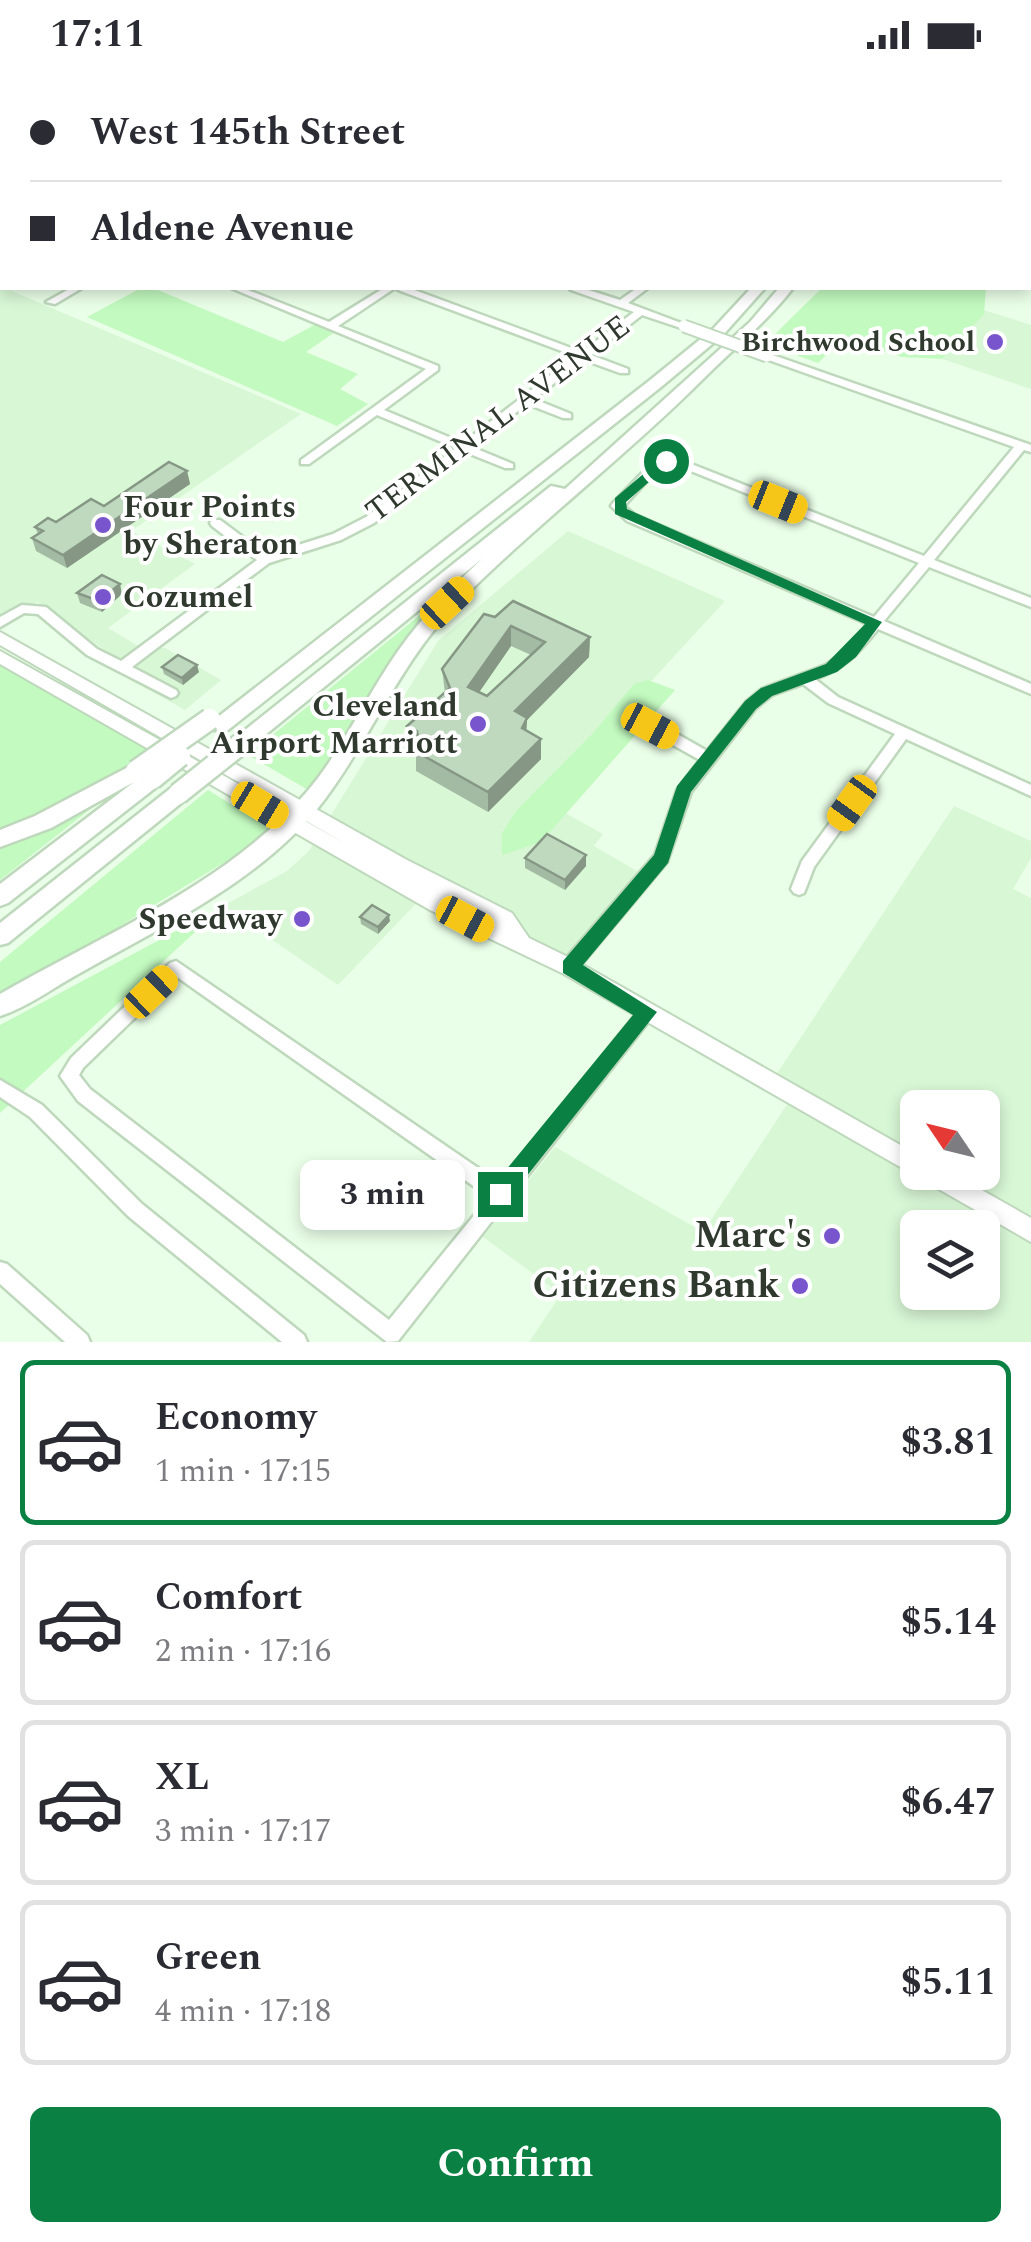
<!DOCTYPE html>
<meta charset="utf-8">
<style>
body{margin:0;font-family:Spectral,serif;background:#f2f2f3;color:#2b2b33;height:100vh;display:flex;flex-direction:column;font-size:38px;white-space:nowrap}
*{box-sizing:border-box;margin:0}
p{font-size:32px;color:#7c7c81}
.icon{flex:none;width:55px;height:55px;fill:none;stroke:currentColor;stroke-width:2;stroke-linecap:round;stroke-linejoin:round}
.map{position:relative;height:1272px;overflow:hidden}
.drawer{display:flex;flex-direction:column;background:#fff;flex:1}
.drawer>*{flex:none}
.guide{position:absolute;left:0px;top:0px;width:1032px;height:220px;box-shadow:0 5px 15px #0003;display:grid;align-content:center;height:220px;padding:0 30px;background:#fff}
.needle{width:65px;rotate:305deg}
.tools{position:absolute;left:900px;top:1020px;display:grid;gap:20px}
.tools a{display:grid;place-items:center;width:100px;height:100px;border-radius:15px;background:#fff;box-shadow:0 5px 15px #0003;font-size:50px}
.end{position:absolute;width:45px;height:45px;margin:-22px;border:12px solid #0b8043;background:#fff;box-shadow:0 0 0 5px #fff}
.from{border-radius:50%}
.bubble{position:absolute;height:70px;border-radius:15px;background:#fff;box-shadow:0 5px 15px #0003;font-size:32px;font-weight:700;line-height:70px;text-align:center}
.car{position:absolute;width:30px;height:60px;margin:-30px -15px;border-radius:12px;box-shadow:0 0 8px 2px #0007;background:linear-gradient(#f5c518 24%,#345 0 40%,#f5c518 0 76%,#345 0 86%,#f5c518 0)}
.guide b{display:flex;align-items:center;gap:35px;height:95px;font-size:38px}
.guide b+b{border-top:2px solid #e1e1e2}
.guide i{width:25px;height:25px;background:#2b2b33}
ul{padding:18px 0 0;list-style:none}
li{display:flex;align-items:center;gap:30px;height:165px;margin:0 20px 15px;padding:0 10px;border:5px solid #e1e1e2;border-radius:15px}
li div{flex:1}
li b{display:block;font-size:38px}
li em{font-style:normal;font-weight:700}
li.selected{border-color:#0b8043}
li>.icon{width:90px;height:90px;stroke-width:1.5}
.primary-button{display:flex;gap:20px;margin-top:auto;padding:20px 30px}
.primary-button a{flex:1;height:115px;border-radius:15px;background:#0b8043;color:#fff;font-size:40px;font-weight:700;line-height:115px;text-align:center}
.status{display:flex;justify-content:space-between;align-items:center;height:70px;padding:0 50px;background:#fff;direction:ltr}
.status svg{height:28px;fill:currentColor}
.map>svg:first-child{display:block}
.built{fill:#d8f7d5;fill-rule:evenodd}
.green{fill:#c2fabf}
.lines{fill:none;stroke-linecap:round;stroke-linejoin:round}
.minor-casing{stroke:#bed8bc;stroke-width:5}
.major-casing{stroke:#bed8bc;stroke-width:4}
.highway-casing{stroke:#bed8bc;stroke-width:5}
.minor{fill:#fff;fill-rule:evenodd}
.major{fill:#fff;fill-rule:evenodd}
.highway{fill:#fff;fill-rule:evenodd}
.minor-bridge-casing{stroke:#bed8bc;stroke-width:15;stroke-linecap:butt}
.highway-bridge-casing{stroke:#bed8bc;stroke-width:25;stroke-linecap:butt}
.minor-bridge{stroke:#fff;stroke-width:11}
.highway-bridge{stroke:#fff;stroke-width:20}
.wall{fill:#a4bba3;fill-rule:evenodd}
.shaded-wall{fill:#869885}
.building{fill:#bfd9be;stroke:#869885;stroke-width:2.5;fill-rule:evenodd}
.route{fill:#0b8043}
.poi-dot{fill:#7854cd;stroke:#fff;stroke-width:4}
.labels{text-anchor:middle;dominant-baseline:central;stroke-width:8;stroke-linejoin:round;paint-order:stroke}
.far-poi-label{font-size:28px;font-weight:bold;fill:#2f392e;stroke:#fff;text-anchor:end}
.street-label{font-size:32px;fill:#2f392e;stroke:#fff}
.poi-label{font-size:32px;font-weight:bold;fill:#2f392e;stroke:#fff;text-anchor:start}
.near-poi-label{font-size:38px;font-weight:bold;fill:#2f392e;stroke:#fff;text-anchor:end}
</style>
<div class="status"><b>17:11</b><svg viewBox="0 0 49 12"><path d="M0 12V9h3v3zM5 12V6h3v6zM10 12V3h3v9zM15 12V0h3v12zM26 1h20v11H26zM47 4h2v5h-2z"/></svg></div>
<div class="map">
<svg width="1031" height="1272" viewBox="0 0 1031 1272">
<rect width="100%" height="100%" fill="#eaffe8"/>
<g class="built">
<polygon points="0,216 301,344 131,461 195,494 108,558 140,577 120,591 37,532 0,552"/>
<polygon points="984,240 1031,255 1031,319 942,289"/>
<polygon points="568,461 725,531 542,730 603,764 594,776 642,804 566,897 430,819 338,915 223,836 287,801 309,781 438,571"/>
<polygon points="154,578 165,578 221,610 185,640 120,604"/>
<path d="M954 736 1031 771V788L1013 819 1031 828V1272H529L561 1224 483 1167 555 1077 703 1162 790 1030 768 1017ZM918 1038H982V1102H918ZM918 1158H982V1222H918Z"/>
</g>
<g class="green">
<polygon points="141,218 153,218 283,272 316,254 335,262 306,282 358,304 340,319 368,334 337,356 87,247"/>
<polygon points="822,218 986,218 984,244 942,289 902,287 843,268 818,293 765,274"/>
<polygon points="441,528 445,530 310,721 248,685"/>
<polygon points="0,592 152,680 28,754 0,763"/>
<polygon points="648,610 675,620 541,772 502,785 502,763 516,741 594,662 634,614"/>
<polygon points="208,720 270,758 238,784 0,929 0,892"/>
<polygon points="95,730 98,733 0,810 0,774"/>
<polygon points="223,836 0,1043 0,955"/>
</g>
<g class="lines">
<g class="minor-casing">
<g id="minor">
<polygon points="161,0 173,0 169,2 159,2"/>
<polygon points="257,0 269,0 265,2 255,2"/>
<polygon points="352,0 363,0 360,2 350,2"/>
<polygon points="452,0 463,0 460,2 450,2"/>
<polygon points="555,0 565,0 562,2 553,2"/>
<polygon points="653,0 663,0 660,2 651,2"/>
<polygon points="715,0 723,0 725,2 717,2"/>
<polygon points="823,0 834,0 836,2 826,2"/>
<polygon points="856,0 865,0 862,2 854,2"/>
<polygon points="956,0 965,0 962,2 954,2"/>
<rect x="0" y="14" width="2" height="5"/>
<rect x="0" y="58" width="2" height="5"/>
<rect x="1030" y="67" width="1" height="6"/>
<polygon points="2,107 2,113 0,114 0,108"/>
<polygon points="1031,121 1031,127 1030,128 1030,122"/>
<polygon points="1030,137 1031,138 1031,144 1030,143"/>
<polygon points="2,174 2,180 0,181 0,175"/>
<polygon points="0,187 2,188 2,197 0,198"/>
<rect x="1030" y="190" width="1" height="7"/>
<polygon points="71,218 82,218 55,234 46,232"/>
<polygon points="231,218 243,218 329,252 384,218 395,218 338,256 438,296 438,300 384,340 463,373 575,286 398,220 396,218 409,218 582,282 634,242 571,220 569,218 582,218 620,230 637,218 648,218 628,233 689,256 684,259 642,245 591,285 628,299 628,303 620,303 584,290 534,329 571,344 571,348 563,348 527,334 472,377 513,394 513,398 505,398 465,382 374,453 341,470 269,493 132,597 176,620 178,623 176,626 171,628 87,585 38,544 24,543 0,557 0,547 22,535 46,537 97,579 121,591 257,490 212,456 210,453 212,450 220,450 267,485 333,464 366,447 456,378 377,345 309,394 301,394 301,390 426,299"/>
<path d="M767 283 1031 375V382L1024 380 934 490 1031 528V537L929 497 884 551 1031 614V624L878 559C858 583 846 598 815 609L838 627 1031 715V726L906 669 814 797 804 823 799 825 794 823 791 819 802 791 895 664 828 633 803 614 772 625 756 638 691 722 667 792 575 902 569 904 563 902 561 897 563 892 655 785 677 720 700 690 646 660 644 656 646 652H656L707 681 746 632 762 619 826 595 846 580 868 554 627 451 611 436 613 433 648 397 676 388 924 486 1014 377 763 288 762 286ZM676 395 919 493 874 547 635 445 624 436 656 401Z"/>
<path d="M176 891 500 1113 641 938 647 936 653 938 655 943 398 1271 387 1272 78 1031 60 1006 71 988 170 893ZM177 907 489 1127 389 1250 90 1019 79 1005 83 998Z"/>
<polygon points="0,1010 42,1035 142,1134 304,1265 307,1272 282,1272 128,1146 30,1047 0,1027"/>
<polygon points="0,1192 7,1194 87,1265 90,1272 65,1272 0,1214"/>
</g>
</g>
<g class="major-casing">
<polygon id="major" points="0,562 407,790 512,843 529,868 576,891 918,1085 918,1102 950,1102 1031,1148 1031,1172 562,903 430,840 0,594 0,581 348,775 0,575"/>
</g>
<g class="highway-casing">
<g id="highway">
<polygon points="750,0 762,0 763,2 752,2"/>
<polygon points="769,0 781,0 783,2 771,2"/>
<polygon points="751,218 765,218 723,265 661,317 228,660 214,660 211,655 214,650 649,311 713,259"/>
<path d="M779 218H793C766 253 734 278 703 309 624 388 535 455 457 534 401 591 372 666 325 729 265 809 165 855 80 903 54 917 28 937 0 946V924C104 864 224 816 305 724 338 686 360 639 388 596 414 555 447 521 483 488L254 674H240L237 669 240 664 551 416 565 419 750 252Z"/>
<polygon points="136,693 143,696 145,703 159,703 163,709 159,715 8,833 0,836 0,814 134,712 51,758 0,777 0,760 35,746"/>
<polygon points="178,716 185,718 189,724 185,730 8,873 0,875 0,853 171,718"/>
</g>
</g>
<use href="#minor" class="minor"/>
<use href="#major" class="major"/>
<use href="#highway" class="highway"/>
<g class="minor-bridge-casing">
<polyline id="minor-bridge" points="684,256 767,286"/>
</g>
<g class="highway-bridge-casing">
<g id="highway-bridge">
<polyline points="136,701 210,649"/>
<polyline points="152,709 180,686"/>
<polyline points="178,724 247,669"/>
</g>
</g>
<use href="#minor-bridge" class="minor-bridge"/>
<use href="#highway-bridge" class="highway-bridge"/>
</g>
<g class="wall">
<polygon points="187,401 190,414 67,498 36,481 32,468 38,464 35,457 56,452 104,436"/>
<polygon points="77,523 122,524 102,542 80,533"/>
<path d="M495 547 590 567 589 587 527 650 526 661 541 669V689L488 742 416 701V680L409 676 407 656 445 623 442 599ZM511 576 531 585 487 626 479 622Z"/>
<polygon points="162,597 199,602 183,615 164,604"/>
<polygon points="586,785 586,796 565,820 525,798 525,788"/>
<polygon points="360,847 390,851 378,864 361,854"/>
</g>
<g class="shaded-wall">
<polygon points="187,401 190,414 67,498 63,485"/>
<polygon points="120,514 122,524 102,542 99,531"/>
<polygon points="511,556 511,576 469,637 468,617"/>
<polygon points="590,567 589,587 527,650 526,668 515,641"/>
<polygon points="197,595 199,602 183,615 182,608"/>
<polygon points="541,669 541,689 488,742 488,722"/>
<polygon points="586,785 586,796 565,820 565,810"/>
<polygon points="389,845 390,851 378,864 378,857"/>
</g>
<g class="building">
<polygon points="169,392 187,401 63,485 32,468 43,461 35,457 48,448 56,452 91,429 104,436"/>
<polygon points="102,505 120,514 99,531 77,523"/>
<path d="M513 531 590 567 515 641 527 648 522 658 541 669 488 722 415 681 420 676 417 661 407 656 450 618 442 599 484 544 495 547ZM511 556 545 572 487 626 468 617Z"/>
<polygon points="178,585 197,595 182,608 162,597"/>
<polygon points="547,764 586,785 565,810 525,788"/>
<polygon points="372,835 389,845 378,857 360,847"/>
</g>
<polygon class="route" points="662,388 673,391 626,432 627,439 882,552 856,587 837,602 772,626 756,639 691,722 668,793 583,895 657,942 507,1131 500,1134 492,1131 492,1117 633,945 563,903 563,891 654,785 677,716 745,631 761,618 826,594 865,554 615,444 615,428"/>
<g class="poi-dot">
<circle cx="995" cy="272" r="10"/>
<circle cx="103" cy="455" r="10"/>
<circle cx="103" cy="527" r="10"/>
<circle cx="478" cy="654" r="10"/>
<circle cx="302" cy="849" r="10"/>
<circle cx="832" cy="1166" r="10"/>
<circle cx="800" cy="1216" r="10"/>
</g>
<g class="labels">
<g class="far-poi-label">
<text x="975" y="272">Birchwood School</text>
</g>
<g class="street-label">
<text transform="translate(498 349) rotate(-37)">TERMINAL AVENUE</text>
</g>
<g class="poi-label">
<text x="123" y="437">Four Points<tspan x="123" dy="37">by Sheraton</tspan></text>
<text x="123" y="527">Cozumel</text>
<text x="458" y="636" text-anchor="end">Cleveland<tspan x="458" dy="37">Airport Marriott</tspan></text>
<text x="282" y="849" text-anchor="end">Speedway</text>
</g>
<g class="near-poi-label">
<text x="812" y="1166">Marc's</text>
<text x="780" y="1216">Citizens Bank</text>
</g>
</g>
</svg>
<div class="tools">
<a><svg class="needle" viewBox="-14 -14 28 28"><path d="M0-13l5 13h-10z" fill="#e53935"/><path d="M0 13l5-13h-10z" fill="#7c7c81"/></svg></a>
<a><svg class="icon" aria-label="layers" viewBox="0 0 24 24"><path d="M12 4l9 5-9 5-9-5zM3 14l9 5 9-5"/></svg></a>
</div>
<i class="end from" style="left:666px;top:391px"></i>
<i class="end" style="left:500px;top:1124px"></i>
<div class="bubble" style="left:300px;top:1090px;width:165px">3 min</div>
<i class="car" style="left:778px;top:432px;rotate:112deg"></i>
<i class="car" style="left:447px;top:533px;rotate:47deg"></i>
<i class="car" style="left:650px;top:656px;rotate:118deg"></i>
<i class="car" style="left:852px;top:733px;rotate:216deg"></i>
<i class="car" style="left:260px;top:735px;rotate:121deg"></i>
<i class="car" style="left:465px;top:849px;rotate:118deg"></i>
<i class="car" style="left:151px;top:922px;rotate:46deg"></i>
<div class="guide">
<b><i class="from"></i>West 145th Street</b>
<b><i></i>Aldene Avenue</b>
</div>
</div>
<section class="drawer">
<ul>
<li class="selected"><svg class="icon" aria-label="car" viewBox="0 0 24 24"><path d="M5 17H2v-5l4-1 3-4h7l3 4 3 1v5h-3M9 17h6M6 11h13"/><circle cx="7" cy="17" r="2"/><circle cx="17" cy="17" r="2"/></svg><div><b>Economy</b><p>1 min · 17:15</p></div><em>$3.81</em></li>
<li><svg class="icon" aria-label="car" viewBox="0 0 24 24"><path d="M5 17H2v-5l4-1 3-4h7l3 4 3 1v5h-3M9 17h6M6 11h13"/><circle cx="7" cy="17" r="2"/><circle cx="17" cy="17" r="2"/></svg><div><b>Comfort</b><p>2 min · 17:16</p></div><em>$5.14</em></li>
<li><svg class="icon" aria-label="car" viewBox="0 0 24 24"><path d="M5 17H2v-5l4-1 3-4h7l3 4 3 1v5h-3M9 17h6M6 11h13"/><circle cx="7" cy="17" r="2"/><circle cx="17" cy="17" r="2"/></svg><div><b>XL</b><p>3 min · 17:17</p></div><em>$6.47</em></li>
<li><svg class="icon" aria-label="car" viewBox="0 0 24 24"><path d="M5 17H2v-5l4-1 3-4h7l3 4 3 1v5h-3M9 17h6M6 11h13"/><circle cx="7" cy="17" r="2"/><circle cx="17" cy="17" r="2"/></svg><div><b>Green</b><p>4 min · 17:18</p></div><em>$5.11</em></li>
</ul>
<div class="primary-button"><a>Confirm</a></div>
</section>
